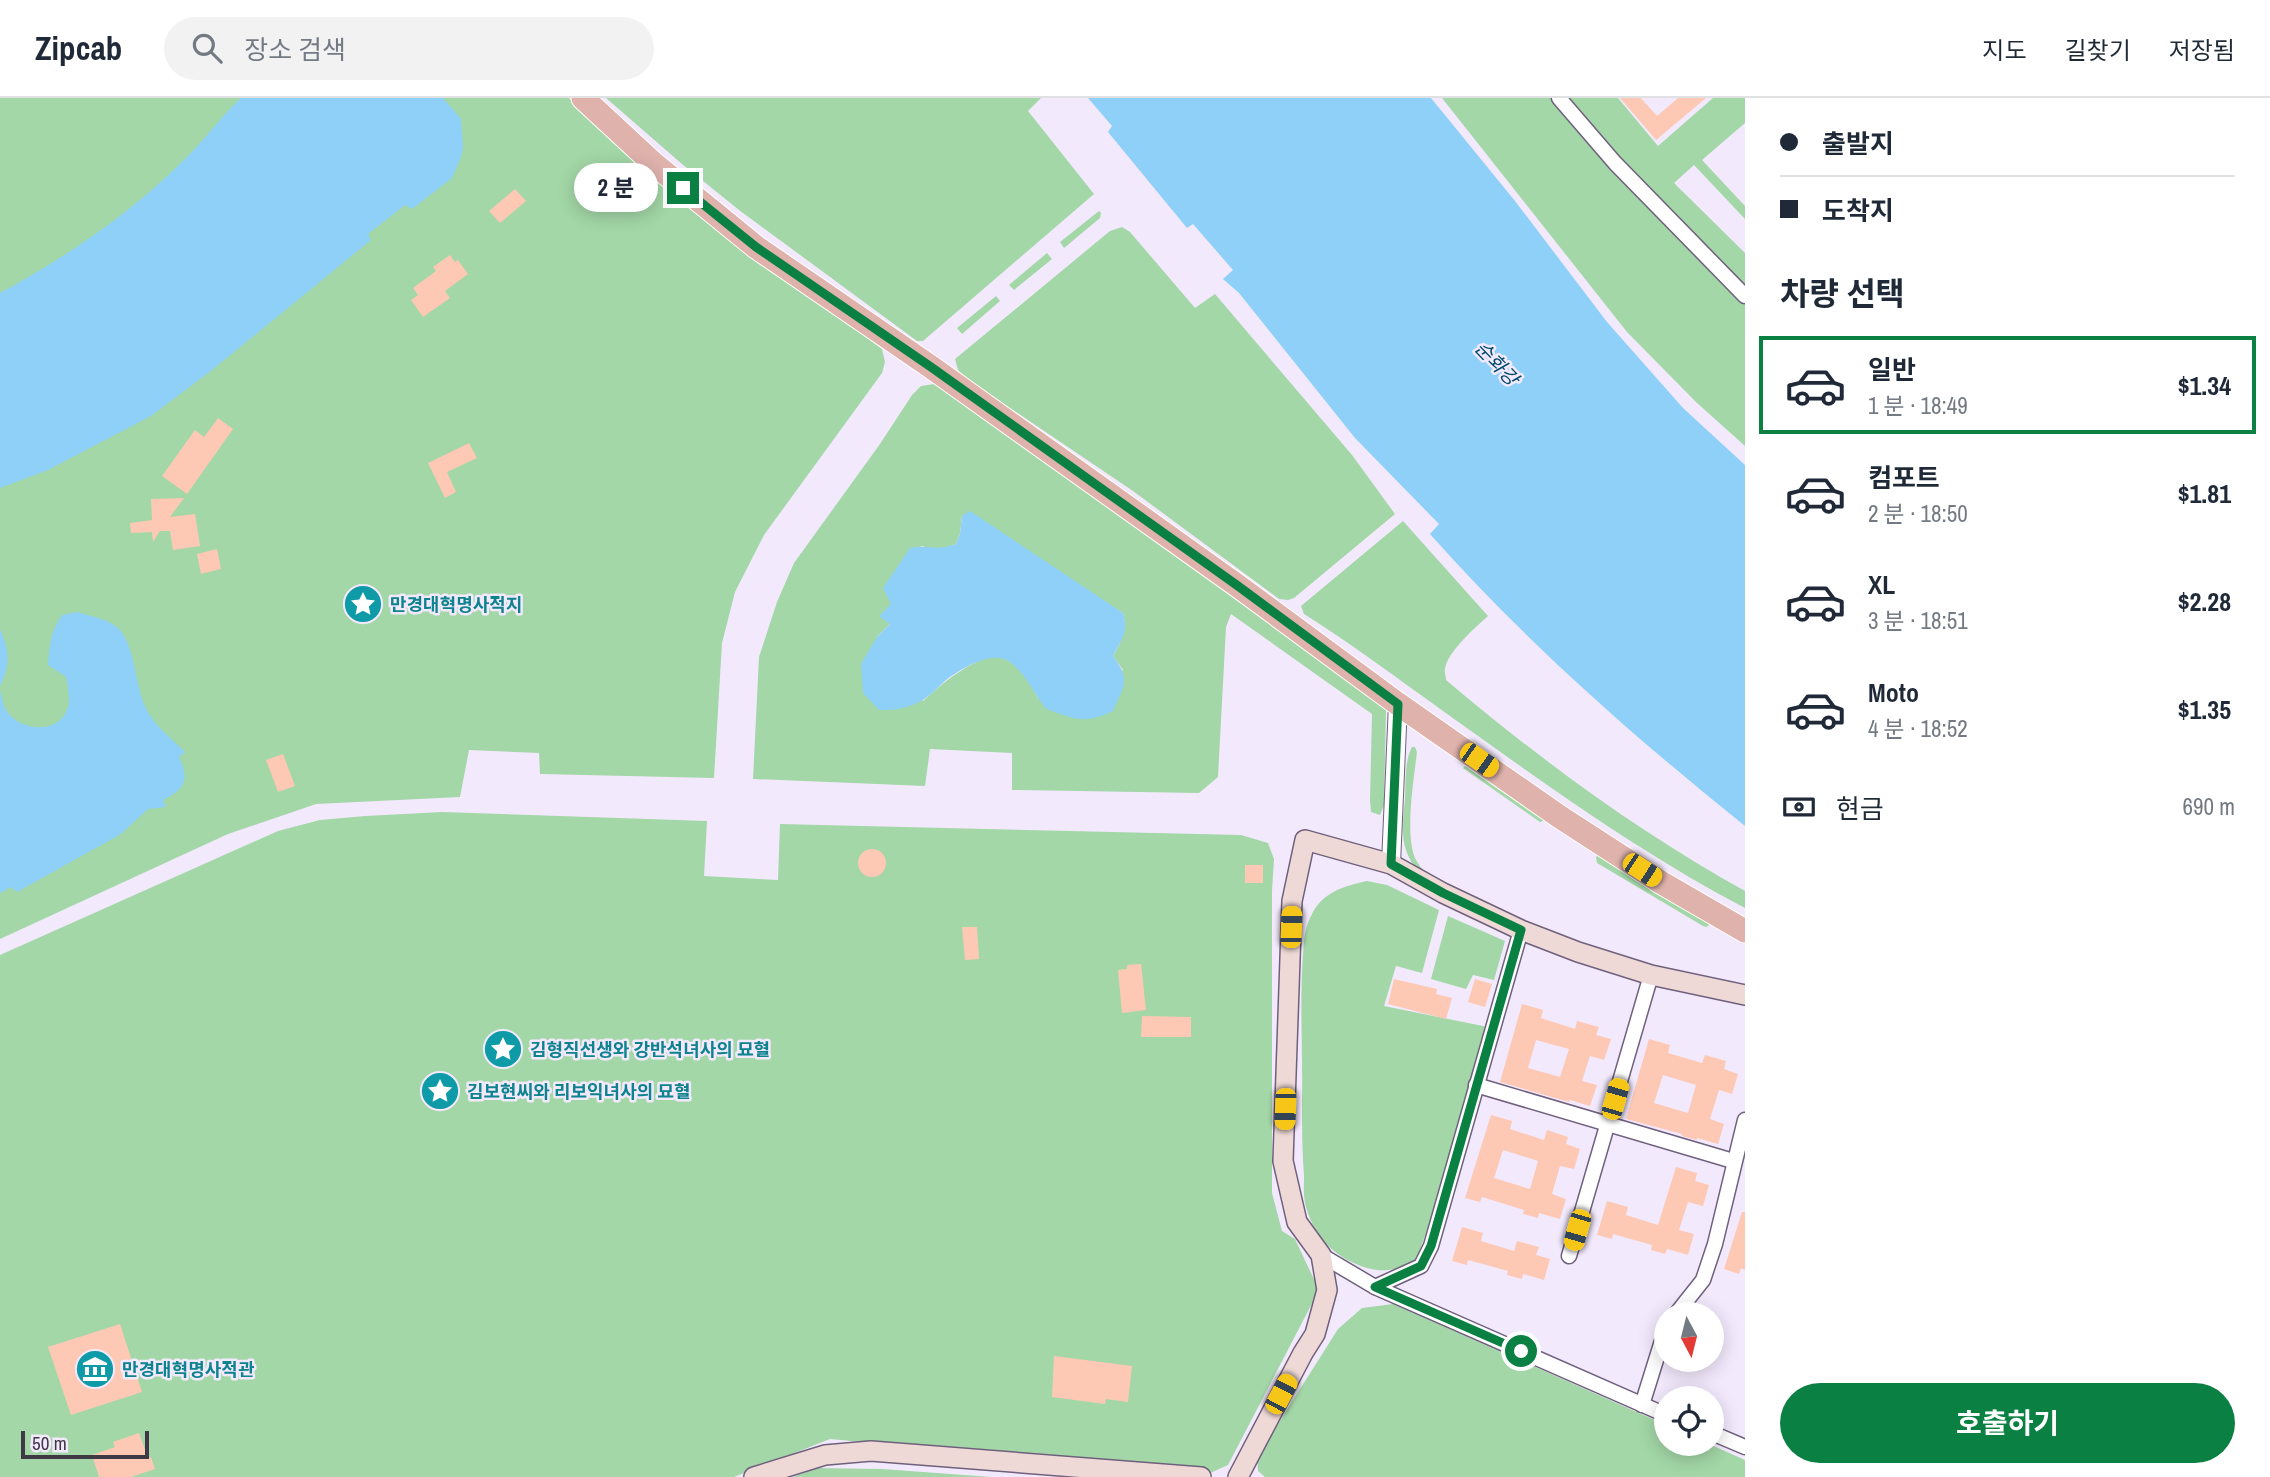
<!DOCTYPE html>
<html lang="ko">
<meta charset="utf-8">
<style>
body{margin:0;font-family:"Archivo Narrow","Noto Sans KR",sans-serif;background:#f2f2f3;color:#1f2937;height:100vh;display:flex;flex-direction:column;font-size:26px;white-space:nowrap}
*{box-sizing:border-box;margin:0}
p{font-size:23px;color:#747a83}
.icon{flex:none;width:38px;height:38px;fill:none;stroke:currentColor;stroke-width:2;stroke-linecap:round;stroke-linejoin:round}
.map{position:relative;flex:1;overflow:hidden}
.sheet{display:flex;flex-direction:column;background:#fff;width:525px}
.sheet>*{flex:none}
.top-card{display:grid;align-content:center;height:154px;padding:0 35px;background:#fff}
.needle{width:46px;rotate:173deg}
.tools{position:absolute;left:1654px;top:1204px;display:grid;gap:14px}
.tools a{display:grid;place-items:center;width:70px;height:70px;border-radius:50%;background:#fff;box-shadow:0 4px 18px #0003;font-size:35px}
.scale{position:absolute;left:21px;bottom:18px;width:128px;box-sizing:border-box;padding-left:7px;border:4px solid #3f3845;border-top:0;font-size:19px;line-height:24px;white-space:nowrap;color:#3f3845;-webkit-text-stroke:5px #f3e9fd;paint-order:stroke}
.end{position:absolute;width:32px;height:32px;margin:-16px;border:9px solid #0b8043;background:#fff;box-shadow:0 0 0 4px #fff}
.from{border-radius:50%}
.bubble{position:absolute;height:49px;border-radius:24px;background:#fff;box-shadow:0 4px 18px #0003;font-size:23px;font-weight:700;line-height:49px;text-align:center}
.car{position:absolute;width:21px;height:42px;margin:-21px -10px;border-radius:9px;box-shadow:0 0 5px 2px #0007;background:linear-gradient(#f5c518 24%,#345 0 40%,#f5c518 0 76%,#345 0 86%,#f5c518 0)}
.top-card b{display:flex;align-items:center;gap:24px;height:66px;font-size:26px}
.top-card b+b{border-top:2px solid #e0e1e3}
.top-card i{width:18px;height:18px;background:#1f2937}
ul{padding:0;list-style:none}
li{display:flex;align-items:center;gap:21px;height:98px;margin:0 14px 10px;padding:0 21px;border:4px solid transparent;border-radius:0px}
li div{flex:1}
li b{display:block;font-size:26px}
li em{font-style:normal;font-weight:700}
li.selected{border-color:#0b8043}
li>.icon{width:63px;height:63px;stroke-width:1.5}
h2{padding:0 35px;font-size:32px;line-height:84px}
.pay{display:flex;align-items:center;gap:18px;height:77px;padding:0 35px;font-size:26px}
.pay p{margin-inline-start:auto}
.action{display:flex;gap:14px;margin-top:auto;padding:14px 35px}
.action a{flex:1;height:80px;border-radius:42px;background:#0b8043;color:#fff;font-size:28px;font-weight:700;line-height:80px;text-align:center}
header{display:flex;align-items:center;gap:42px;box-sizing:border-box;height:98px;padding:0 35px;background:#fff;border-bottom:2px solid #e0e1e3}
header strong{font-size:33px}
nav{display:flex;gap:38px;margin-inline-start:auto;font-size:24px}
.search{width:490px;height:63px;background:#f2f2f3;display:flex;align-items:center;gap:18px;box-sizing:border-box;padding:0 24px;border-radius:38px;color:#747a83;font-size:26px}
main{display:flex;flex:1;min-height:0}
.map>svg:first-child{display:block}
.green{fill:#a3d7a7;fill-rule:evenodd}
.water{fill:#8ed0f8}
.building{fill:#fdc9b4;fill-rule:evenodd}
.lines{fill:none;stroke-linecap:round;stroke-linejoin:round}
.minor-casing{stroke:#6f607d;stroke-width:17}
.tertiary-casing{stroke:#6f607d;stroke-width:20}
.secondary-casing{stroke:#6f607d;stroke-width:22}
.primary-casing{stroke:#fff;stroke-width:25}
.minor{stroke:#fff;stroke-width:14}
.tertiary{stroke:#fff;stroke-width:18}
.secondary{stroke:#efd9d6;stroke-width:19}
.primary{stroke:#dfb2ac;stroke-width:23}
.route{stroke:#0b8043;stroke-width:9}
.labels{text-anchor:middle;dominant-baseline:central;stroke-width:5;stroke-linejoin:round;paint-order:stroke}
.culture-label{font-size:18px;font-weight:bold;fill:#0d838f;stroke:#f3e9fd;text-anchor:start}
.water-label{font-size:19px;font-style:italic;fill:#004b6b;stroke:#f3e9fd}
</style>
<header>
<strong>Zipcab</strong>
<div class="search"><svg class="icon" aria-label="search" viewBox="0 0 24 24"><circle cx="10" cy="10" r="6"/><path d="M15 15l6 6"/></svg>장소 검색</div>
<nav><a>지도</a><a>길찾기</a><a>저장됨</a></nav>
</header>
<main>
<div class="map">
<svg width="1745" height="1379" viewBox="0 0 1745 1379">
<rect width="100%" height="100%" fill="#f3e9fd"/>
<g class="green">
<polygon points="0,0 569,0 643,73 882,251 885,264 882,275 764,437 735,494 722,545 714,680 540,676 539,655 469,652 460,699 316,706 228,736 0,841"/>
<polygon points="606,0 1041,0 1028,13 1094,96 923,243 917,243 739,112 682,66"/>
<polygon points="1442,0 1552,0 1745,206 1745,348 1696,304 1627,234"/>
<polygon points="1566,0 1618,0 1658,48 1713,0 1745,0 1745,25 1702,62 1745,108 1745,121 1694,67 1674,85 1745,155 1745,190 1648,92"/>
<polygon points="1099,113 1101,115 1100,120 1064,150 1060,144"/>
<polygon points="1122,129 1130,134 1195,210 1215,196 1352,357 1395,416 1294,500 1288,502 1279,501 1133,393 970,283 958,272 955,261 1110,133"/>
<polygon points="1047,155 1052,161 1014,192 1009,187"/>
<polygon points="996,198 1000,203 962,236 957,230"/>
<path d="M934 286 940 288 1380 603 1386 612 1384 707 1380 717 1371 714 1370 702 1372 616 1231 516 1226 529 1218 679 1199 695 1012 692V655L930 651 925 688 753 681 759 559 777 504 794 465 880 346 912 297 921 288ZM962 418 1123 515C1128 534 1122 541 1113 558L1123 572 1038 600C1030 585 1017 561 997 559 974 558 939 588 923 603L877 539 890 526 891 506 921 448 940 452 956 446 960 436Z"/>
<path d="M1403 423 1488 518C1476 529 1447 554 1445 571 1444 574 1446 578 1446 582 1538 660 1640 735 1745 793V810C1638 754 1541 683 1443 613 1397 580 1352 546 1304 516L1301 508Z"/>
<path d="M1412 649H1415L1417 654C1414 680 1404 739 1416 762 1434 794 1481 806 1513 819V822C1479 809 1418 791 1406 752 1401 738 1403 718 1405 703 1406 686 1404 664 1412 649Z"/>
<polygon points="1467,666 1543,719 1543,723 1540,724 1463,670"/>
<polygon points="442,714 707,723 704,778 778,782 780,726 1241,737 1268,745 1274,761 1272,793 1272,1095 1282,1133 1295,1141 1319,1192 1228,1367 1208,1376 830,1341 734,1379 0,1379 0,857 278,733 320,722 365,718"/>
<polygon points="1599,757 1707,823 1709,827 1707,829 1703,828 1597,765 1596,759"/>
<path d="M1367 783 1387 787 1439 812 1422 875 1396 868 1384 908 1488 929 1441 1093 1417 1160C1404 1172 1385 1175 1367 1170 1337 1161 1315 1141 1306 1109 1303 1099 1304 1088 1304 1078 1302 1053 1302 1028 1302 1003 1303 950 1299 896 1304 843 1305 835 1307 825 1311 818 1322 794 1344 788 1367 783Z"/>
<polygon points="1448,818 1505,843 1494,882 1473,877 1466,891 1431,881"/>
<polygon points="1393,1206 1666,1327 1666,1346 1709,1346 1745,1362 1745,1379 1265,1379 1258,1373 1257,1359 1338,1231 1362,1210"/>
<polygon points="817,1370 882,1371 992,1379 793,1379"/>
</g>
<g class="water">
<path d="M241 0H443L461 21 463 49 461 59 452 80 412 111 405 107 368 136 371 142 212 272 151 318 48 372 0 390V195C70 157 134 113 190 56 208 38 222 17 241 0Z"/>
<path d="M1088 0H1431L1515 103 1607 224 1683 310 1745 367V728C1633 638 1525 543 1430 436L1439 426 1355 340 1239 195 1223 181 1233 172 1193 126 1187 130 1108 34 1112 28Z"/>
<path d="M970 413 1123 515C1129 535 1122 540 1113 558 1131 582 1124 587 1113 613 1084 627 1075 621 1046 611 1033 594 1027 577 1010 564 992 551 961 571 946 582 938 589 930 598 921 603 907 611 894 612 879 612L863 595 861 566 877 539 890 526 879 518 891 506 883 490 910 450C930 446 934 454 956 446L960 436 962 418Z"/>
<path d="M77 514C90 518 108 521 118 530 135 546 135 587 145 608 153 627 171 640 185 654L179 659C190 682 185 691 163 702L166 709 148 711 121 736 17 794 11 789 0 795V592C2 597 2 603 4 608 14 632 56 639 67 612 71 603 68 589 66 579L48 567C50 546 50 535 62 517Z"/>
<path d="M0 531C10 553 10 567 0 588Z"/>
</g>
<g class="building">
<polygon points="1620,0 1641,0 1657,18 1678,0 1706,0 1656,42"/>
<polygon points="515,91 526,103 500,125 489,113"/>
<polygon points="450,157 455,164 458,162 468,176 445,193 450,200 423,219 411,202 418,197 413,190 436,173 433,169"/>
<polygon points="218,320 233,331 187,396 162,378 195,332 204,339"/>
<polygon points="469,345 477,360 447,374 456,394 445,400 428,365"/>
<polygon points="184,400 170,419 195,416 200,448 173,452 170,433 160,433 153,444 152,434 131,435 130,425 152,422 151,401"/>
<polygon points="217,451 221,471 201,476 197,456"/>
<polygon points="283,656 295,688 278,694 266,662"/>
<circle cx="872" cy="765" r="14"/>
<rect x="1245" y="767" width="18" height="18"/>
<polygon points="962,829 977,829 979,861 965,862"/>
<polygon points="1141,866 1146,912 1122,915 1118,872 1127,871 1127,867"/>
<polygon points="1394,881 1437,891 1436,896 1452,900 1446,921 1388,906"/>
<polygon points="1475,881 1492,886 1485,909 1468,904"/>
<path d="M1522 906 1543 912 1541 920 1575 931 1577 923 1599 929 1596 937 1611 941 1604 962 1590 958 1582 983 1597 987 1590 1008 1570 1002 1569 1004 1500 984ZM1536 942 1569 951 1560 979 1528 970Z"/>
<polygon points="1142,918 1191,919 1191,939 1141,939"/>
<path d="M1649 941 1670 947 1668 955 1702 965 1705 957 1726 963 1724 971 1738 976 1732 996 1719 992 1710 1021 1724 1026 1718 1046 1697 1040V1042L1682 1038V1036L1626 1021ZM1663 977 1696 987 1688 1015 1654 1005Z"/>
<path d="M1491 1017 1512 1023 1510 1031 1544 1042 1547 1032 1568 1039 1566 1046 1580 1051 1574 1071 1560 1068 1552 1096 1566 1101 1560 1121 1539 1115 1538 1120 1523 1116 1524 1112 1482 1099 1480 1104 1465 1100ZM1503 1052 1538 1063 1530 1091 1494 1080Z"/>
<polygon points="1676,1069 1697,1075 1695,1083 1709,1087 1703,1108 1688,1104 1679,1132 1694,1136 1688,1157 1667,1151 1665,1156 1651,1152 1652,1147 1613,1136 1612,1141 1597,1137 1607,1103 1628,1109 1626,1117 1658,1127"/>
<polygon points="1742,1114 1745,1114 1745,1172 1741,1170 1739,1176 1724,1171"/>
<polygon points="1462,1129 1483,1135 1481,1143 1514,1153 1517,1143 1539,1149 1536,1157 1550,1161 1544,1182 1523,1176 1522,1181 1507,1177 1508,1173 1468,1162 1467,1167 1452,1163"/>
<polygon points="120,1226 142,1294 71,1317 48,1249"/>
<polygon points="1054,1258 1132,1268 1128,1304 1106,1301 1105,1306 1052,1299"/>
<polygon points="139,1335 148,1360 151,1359 155,1371 131,1379 99,1379 92,1357 115,1349 113,1344"/>
</g>
<g class="lines">
<g class="minor-casing">
<g id="minor">
<polyline points="1559,0 1615,65 1745,198"/>
<polyline points="1476,987 1733,1063"/>
<polyline points="1321,1157 1375,1189 1421,1168 1431,1148 1521,832"/>
<polyline points="1569,1158 1651,877"/>
<polyline points="1375,1189 1666,1317"/>
<polyline points="1676,1216 1703,1182 1715,1146 1745,1022"/>
<polyline points="1642,1307 1666,1230"/>
<polyline points="1712,1335 1745,1349"/>
</g>
</g>
<g class="tertiary-casing">
<polyline id="tertiary" points="1391,766 1398,606"/>
</g>
<g class="secondary-casing">
<g id="secondary">
<polyline points="754,1379 825,1357 871,1353 1201,1379"/>
<polyline points="1238,1379 1303,1255 1315,1236 1327,1192 1321,1157 1297,1124 1283,1063 1292,803 1305,742 1391,766 1443,795 1521,832 1578,854 1651,877 1745,897"/>
</g>
</g>
<g class="primary-casing">
<polyline id="primary" points="583,0 653,65 756,149 931,269 1238,488 1398,606 1560,719 1662,785 1745,833"/>
</g>
<use href="#minor" class="minor"/>
<use href="#tertiary" class="tertiary"/>
<use href="#secondary" class="secondary"/>
<use href="#primary" class="primary"/>
</g>
<g class="lines">
<polyline class="route" points="683,90 756,149 931,269 1238,488 1398,606 1391,766 1443,795 1521,832 1431,1148 1421,1168 1375,1189 1521,1253"/>
</g>
<defs>
<g id="sight-disc" transform="scale(2.0125)"><circle r="9.5" fill="#0f9aa8" stroke="#f3e9fd"/><path d="M0-6L1.8-2.2L6-1.7L2.9 1.2L3.7 5.4L0 3.3L-3.7 5.4L-2.9 1.2L-6-1.7L-1.8-2.2Z" fill="#fff"/></g>
<g id="museum-disc" transform="scale(2.0125)"><circle r="9.5" fill="#0f9aa8" stroke="#f3e9fd"/><path d="M0-6L6-3V-2H-6V-3ZM-5-1h2V3h-2ZM-1-1h2V3h-2ZM3-1h2V3H3ZM-6 4H6V6H-6Z" fill="#fff"/></g>
</defs>
<g fill-rule="evenodd">
<use href="#sight-disc" x="363" y="506"/>
<use href="#sight-disc" x="503" y="951"/>
<use href="#sight-disc" x="440" y="993"/>
<use href="#museum-disc" x="95" y="1271"/>
</g>
<g class="labels">
<g class="culture-label">
<text x="390" y="506">만경대혁명사적지</text>
<text x="530" y="951">김형직선생와 강반석녀사의 묘혈</text>
<text x="467" y="993">김보현씨와 리보익녀사의 묘혈</text>
<text x="122" y="1271">만경대혁명사적관</text>
</g>
<g class="water-label">
<text transform="translate(1497 265) rotate(46)">순화강</text>
</g>
</g>
</svg>
<div class="tools">
<a><svg class="needle" viewBox="-14 -14 28 28"><path d="M0-13l5 13h-10z" fill="#e53935"/><path d="M0 13l5-13h-10z" fill="#747a83"/></svg></a>
<a><svg class="icon" aria-label="locate" viewBox="0 0 24 24"><circle cx="12" cy="12" r="6"/><path d="M12 2v4M12 18v4M2 12h4M18 12h4"/></svg></a>
</div>
<div class="scale">50 m</div>
<i class="end from" style="left:1521px;top:1253px"></i>
<i class="end" style="left:683px;top:90px"></i>
<div class="bubble" style="left:574px;top:65px;width:84px">2 분</div>
<i class="car" style="left:1479px;top:662px;rotate:125deg"></i>
<i class="car" style="left:1642px;top:772px;rotate:123deg"></i>
<i class="car" style="left:1291px;top:829px;rotate:2deg"></i>
<i class="car" style="left:1615px;top:1001px;rotate:16deg"></i>
<i class="car" style="left:1285px;top:1011px;rotate:182deg"></i>
<i class="car" style="left:1577px;top:1132px;rotate:196deg"></i>
<i class="car" style="left:1281px;top:1296px;rotate:28deg"></i>
</div>
<section class="sheet">
<div class="top-card">
<b><i class="from"></i>출발지</b>
<b><i></i>도착지</b>
</div>
<h2>차량 선택</h2>
<ul>
<li class="selected"><svg class="icon" aria-label="car" viewBox="0 0 24 24"><path d="M5 17H2v-5l4-1 3-4h7l3 4 3 1v5h-3M9 17h6M6 11h13"/><circle cx="7" cy="17" r="2"/><circle cx="17" cy="17" r="2"/></svg><div><b>일반</b><p>1 분 · 18:49</p></div><em>$1.34</em></li>
<li><svg class="icon" aria-label="car" viewBox="0 0 24 24"><path d="M5 17H2v-5l4-1 3-4h7l3 4 3 1v5h-3M9 17h6M6 11h13"/><circle cx="7" cy="17" r="2"/><circle cx="17" cy="17" r="2"/></svg><div><b>컴포트</b><p>2 분 · 18:50</p></div><em>$1.81</em></li>
<li><svg class="icon" aria-label="car" viewBox="0 0 24 24"><path d="M5 17H2v-5l4-1 3-4h7l3 4 3 1v5h-3M9 17h6M6 11h13"/><circle cx="7" cy="17" r="2"/><circle cx="17" cy="17" r="2"/></svg><div><b>XL</b><p>3 분 · 18:51</p></div><em>$2.28</em></li>
<li><svg class="icon" aria-label="car" viewBox="0 0 24 24"><path d="M5 17H2v-5l4-1 3-4h7l3 4 3 1v5h-3M9 17h6M6 11h13"/><circle cx="7" cy="17" r="2"/><circle cx="17" cy="17" r="2"/></svg><div><b>Moto</b><p>4 분 · 18:52</p></div><em>$1.35</em></li>
</ul>
<div class="pay"><svg class="icon" aria-label="cash" viewBox="0 0 24 24"><path d="M3 7h18v10H3z"/><circle cx="12" cy="12" r="2"/></svg>현금<p>690 m</p></div>
<div class="action"><a>호출하기</a></div>
</section>
</main>
